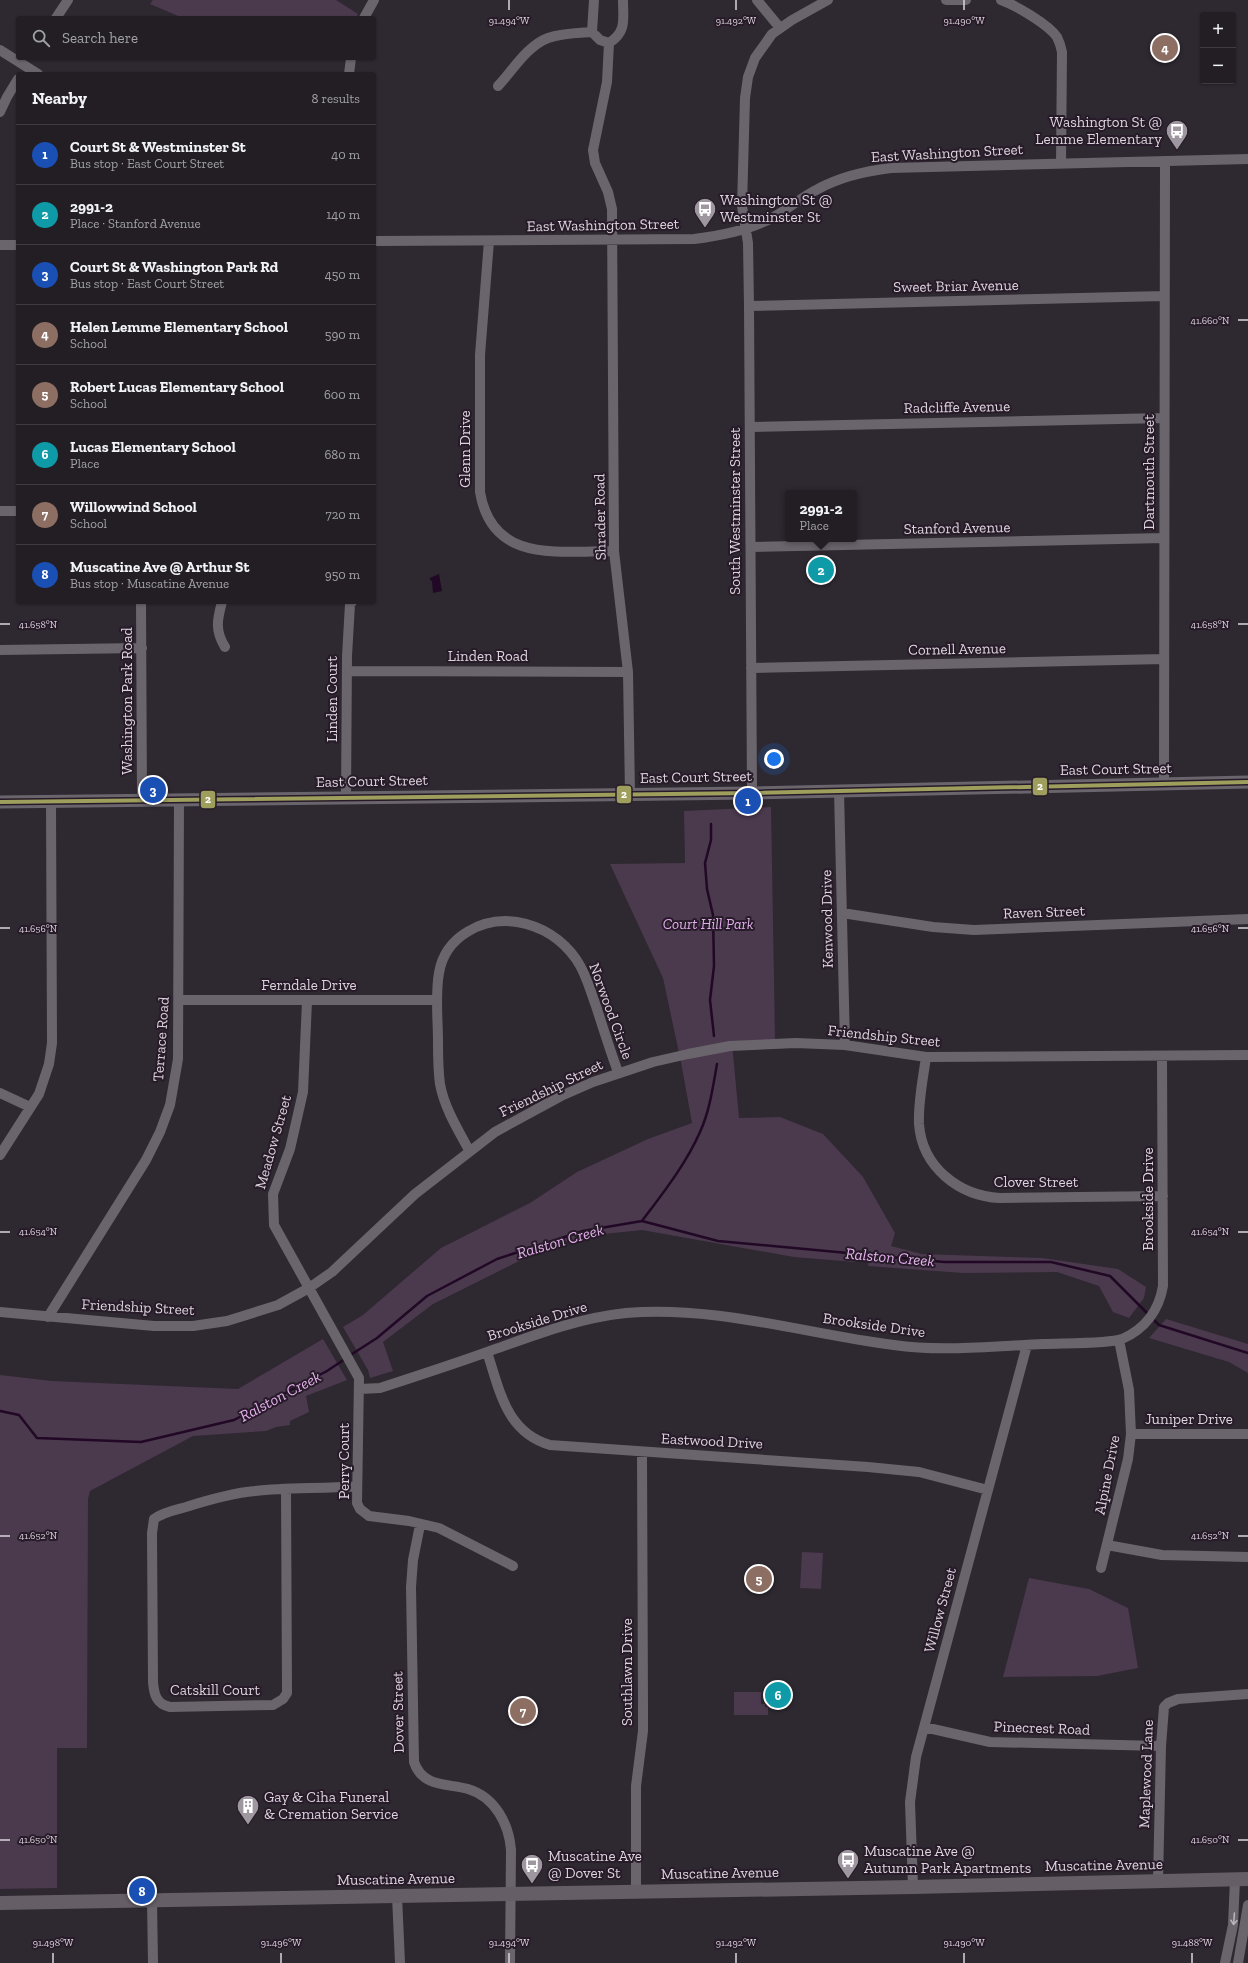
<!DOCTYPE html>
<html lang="en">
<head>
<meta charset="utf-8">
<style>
  :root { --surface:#221e24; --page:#2a272c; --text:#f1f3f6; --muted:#a2a2a6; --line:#3f3c41; --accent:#1a73e8 }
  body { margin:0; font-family:"Zilla Slab",serif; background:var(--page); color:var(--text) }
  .controls { position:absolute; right:12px; top:12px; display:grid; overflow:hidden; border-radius:4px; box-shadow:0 1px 3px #0004 }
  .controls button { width:36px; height:36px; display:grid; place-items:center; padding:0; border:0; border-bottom:1px solid var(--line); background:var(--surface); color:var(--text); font:20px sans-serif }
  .you { position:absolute; left:774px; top:759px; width:14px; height:14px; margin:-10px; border:3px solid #fff; border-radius:50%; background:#1a73e8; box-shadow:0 0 0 6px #1a73e833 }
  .badge { display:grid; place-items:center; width:26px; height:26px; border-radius:50%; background:var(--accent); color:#fff; font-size:13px; font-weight:700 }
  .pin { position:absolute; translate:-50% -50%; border:2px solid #fff; box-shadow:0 1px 4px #0006 }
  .popup { position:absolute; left:785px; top:490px; width:72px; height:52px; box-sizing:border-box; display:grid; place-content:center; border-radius:4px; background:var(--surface); filter:drop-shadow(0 1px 3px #0005); font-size:13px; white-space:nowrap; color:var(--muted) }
  .popup b { font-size:15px; color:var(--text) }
  .popup::after { content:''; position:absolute; left:50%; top:100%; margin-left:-8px; border:8px solid transparent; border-top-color:var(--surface) }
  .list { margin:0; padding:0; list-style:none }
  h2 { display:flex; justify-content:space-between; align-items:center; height:52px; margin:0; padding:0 16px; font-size:17px }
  h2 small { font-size:13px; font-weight:400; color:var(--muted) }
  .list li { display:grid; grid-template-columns:26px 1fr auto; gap:12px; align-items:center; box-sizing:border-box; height:60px; padding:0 16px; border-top:1px solid var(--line) }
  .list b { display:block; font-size:15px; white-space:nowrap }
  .list p { margin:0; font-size:13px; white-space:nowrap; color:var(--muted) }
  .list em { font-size:13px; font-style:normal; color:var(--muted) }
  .icon { flex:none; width:22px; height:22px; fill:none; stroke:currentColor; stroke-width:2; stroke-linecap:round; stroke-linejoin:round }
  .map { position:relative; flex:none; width:1248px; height:1963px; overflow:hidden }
  .search { position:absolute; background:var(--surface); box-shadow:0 1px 3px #0004; left:16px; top:16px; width:360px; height:44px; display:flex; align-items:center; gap:10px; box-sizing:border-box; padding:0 14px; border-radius:4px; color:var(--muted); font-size:15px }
  .panel { position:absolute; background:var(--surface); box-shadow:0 1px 3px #0004; left:16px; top:72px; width:360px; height:532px; border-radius:4px }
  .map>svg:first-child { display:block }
  .green { fill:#4b394e }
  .water { fill:#210926 }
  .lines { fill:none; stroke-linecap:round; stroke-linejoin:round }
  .stream { stroke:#210926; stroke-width:2.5 }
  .minor { stroke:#6a656c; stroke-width:10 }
  .tertiary { stroke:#6a656c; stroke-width:13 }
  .secondary { stroke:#655e67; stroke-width:14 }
  .bus-1-casing { stroke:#271b29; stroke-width:7 }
  .bus-1 { stroke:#9e9e5d; stroke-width:4 }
  .oneway { stroke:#bab2bb }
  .ticks { fill:none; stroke:#dcd3dd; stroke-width:1.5 }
  .labels { text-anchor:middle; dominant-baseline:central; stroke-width:4; stroke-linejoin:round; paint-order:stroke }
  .poi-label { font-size:15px; fill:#dcd3dd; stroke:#271b29; text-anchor:start }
  .street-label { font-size:15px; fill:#dcd3dd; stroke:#271b29 }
  .park-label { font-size:15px; font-style:italic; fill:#e0aee9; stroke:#271b29 }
  .water-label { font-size:16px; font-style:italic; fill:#e6b3ee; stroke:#271b29 }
  .ticks-label { font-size:10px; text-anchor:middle; fill:#dcd3dd; stroke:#271b29; stroke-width:4; stroke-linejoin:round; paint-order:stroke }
  .line-badge { stroke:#271b29; stroke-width:1.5 }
  .badge-label { font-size:11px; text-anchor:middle; font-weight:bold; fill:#fff }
</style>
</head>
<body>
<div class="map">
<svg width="1248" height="1963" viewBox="0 0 1248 1963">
  <rect width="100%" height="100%" fill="#2e2830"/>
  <!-- green -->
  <path class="green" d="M153 0H336L358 14 356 18H183L150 4Z
    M771 807 775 1039 732 1043 739 1118 780 1117 823 1134 863 1177 895 1233 891 1246 922 1254 1042 1258 1118 1269 1146 1287 1144 1298 1129 1318 1113 1312 1099 1286 1057 1272 963 1273 868 1266 870 1251 858 1250 855 1262 794 1257 642 1230 604 1234 563 1242 533 1254 433 1304 383 1342 393 1371 370 1378 368 1370 343 1327 363 1315 441 1248 530 1203 577 1172 648 1139 692 1123 681 1062 663 978 610 864 685 863 684 811Z
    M1166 1319 1248 1344V1373L1229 1362 1149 1338Z
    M323 1339 347 1380 306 1396 309 1412 290 1421V1425L276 1427 266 1431 193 1436 90 1491 88 1499 87 1748H57V1888L0 1889V1375L52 1381 238 1389Z
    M802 1552 823 1553 821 1589 800 1588Z
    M1029 1578 1089 1589 1128 1608 1138 1668 1097 1676 1003 1677Z
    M734 1692H761V1704H765V1707H768V1715H734Z"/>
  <!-- water -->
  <path class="water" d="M439 574 442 591 433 593 432 581 430 580V578Z"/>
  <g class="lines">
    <!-- stream -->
    <path class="stream" d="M711 824V840L705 863 707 889 713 915 714 966 710 1000 714 1036
      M642 1221C663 1193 686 1164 700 1132 710 1110 713 1086 717 1064
      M1152 1318 1159 1325 1248 1353
      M349 1356 377 1338 427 1296 497 1259 583 1231 642 1221 718 1241 944 1262H1051L1110 1276 1148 1314
      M0 1411 19 1415 37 1438 141 1442 234 1420 327 1371 345 1359"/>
    <!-- minor -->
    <path class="minor" d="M594 0 592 32 600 40 609 43C627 32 623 19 623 0
      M757 0 780 28
      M946 0H966
      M1001 0C1015 5 1048 24 1057 37 1059 41 1061 47 1062 52L1061 164
      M56 18 68 0
      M364 18 374 0
      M609 43 607 82 593 150 595 163 608 192 612 209 614 551 628 672 630 794
      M0 50 38 74
      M349 74 351 58
      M498 86C513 70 527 46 548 38 562 33 578 33 592 32
      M0 112 7 97 18 79
      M374 241 694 239C720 236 745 231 768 220 786 211 800 198 818 189 840 177 865 171 891 168L1248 159
      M489 241 480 355V492C492 564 559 551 614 551
      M0 245H18
      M749 306 1164 296
      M750 427 1164 418
      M0 511H18
      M751 547 1164 538
      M141 602 142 801
      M222 602C217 620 215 631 225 647
      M0 650 142 648
      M751 668 1164 659
      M347 671 628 672
      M1164 783 1165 161
      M839 791 845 1045
      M752 793 749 306 748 243 742 206 745 98 748 77 755 58 772 34 792 20 828 0
      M346 798 347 656 350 604 352 602
      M842 913 933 927 974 930 1248 919
      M180 1000H437
      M307 1001 303 1092 290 1149 273 1194 274 1225 359 1378 357 1503 360 1509 369 1516 409 1521 439 1528 513 1566
      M926 1057C923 1079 918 1102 919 1124 922 1167 959 1196 1000 1198L1163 1196
      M0 1093 30 1107
      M469 1150C458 1130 444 1107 440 1084 438 1070 438 1057 438 1042 438 1019 435 995 439 973 445 936 483 917 517 922 541 926 562 939 576 959 586 973 590 990 596 1006 603 1028 610 1050 618 1072
      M0 1155 39 1094 49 1064 52 1043 51 802
      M0 1312 154 1326H193L227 1321 278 1305 309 1288 332 1272 415 1194 495 1132 561 1096 593 1082 653 1062 688 1054 730 1046 796 1043 845 1045 926 1057 1248 1055
      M48 1317 146 1160 160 1132 170 1105 178 1059 179 800
      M487 1352C500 1391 506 1432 550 1445L868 1467 919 1472 988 1490
      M360 1389 380 1388C417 1376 454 1364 490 1351 535 1335 578 1318 626 1313 716 1305 805 1334 894 1345 941 1352 996 1346 1043 1344 1060 1343 1109 1344 1122 1339 1145 1329 1159 1310 1163 1286L1162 1057
      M1131 1434H1248
      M286 1489 287 1693 283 1699 273 1705 170 1707C156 1704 154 1694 153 1682L152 1533 154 1519C163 1512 175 1510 186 1507 208 1500 231 1493 255 1491 288 1487 322 1489 356 1486
      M420 1525 413 1560 411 1587 414 1762C423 1788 447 1783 468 1789 495 1797 509 1824 511 1850L510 1963
      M1107 1545 1162 1555 1248 1557
      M1101 1568 1128 1459 1131 1434 1129 1390 1119 1340
      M924 1727 990 1742 1161 1746
      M1158 1881 1161 1746 1164 1707 1168 1703 1178 1699 1248 1694
      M913 1887 910 1802 916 1757 1027 1345
      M636 1892V1786L643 1731V1708L642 1452
      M397 1896 400 1963
      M152 1900 153 1963
      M1225 1963 1233 1925 1235 1880
      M1238 1963 1248 1905"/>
    <!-- tertiary -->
    <path class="tertiary" d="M0 802 752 793 1248 782"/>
    <!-- secondary -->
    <path class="secondary" d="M0 1903 913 1887 1248 1879"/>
    <!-- bus-1 casing -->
    <g class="bus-1-casing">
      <path id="bus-1" d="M0 802 752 793 1248 782"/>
    </g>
    <!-- bus-1 -->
    <use href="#bus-1" class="bus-1"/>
  </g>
  <!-- one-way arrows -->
  <defs><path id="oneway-shaft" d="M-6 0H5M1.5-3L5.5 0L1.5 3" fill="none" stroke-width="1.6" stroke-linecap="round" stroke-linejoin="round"/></defs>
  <use class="oneway" href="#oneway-shaft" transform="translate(1234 1919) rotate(94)"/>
  <!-- ticks -->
  <path class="ticks" d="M509 0V10M736 0V10M964 0V10M1238 320H1248M0 624H10M1238 624H1248M0 928H10M1238 928H1248M0 1232H10M1238 1232H1248M0 1536H10M1238 1536H1248M0 1840H10M1238 1840H1248M53 1953V1963M281 1953V1963M509 1953V1963M736 1953V1963M964 1953V1963M1192 1953V1963"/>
  <!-- icons -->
  <defs>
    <g id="bus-pin" transform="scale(1.15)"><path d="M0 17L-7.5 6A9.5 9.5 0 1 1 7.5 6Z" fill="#9f97a0" stroke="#271b29"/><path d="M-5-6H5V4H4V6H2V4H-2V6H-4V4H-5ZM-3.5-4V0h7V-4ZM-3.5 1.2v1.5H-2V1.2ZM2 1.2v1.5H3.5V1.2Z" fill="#fff"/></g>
    <g id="building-pin" transform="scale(1.15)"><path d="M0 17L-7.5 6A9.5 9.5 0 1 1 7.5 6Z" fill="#9f97a0" stroke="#271b29"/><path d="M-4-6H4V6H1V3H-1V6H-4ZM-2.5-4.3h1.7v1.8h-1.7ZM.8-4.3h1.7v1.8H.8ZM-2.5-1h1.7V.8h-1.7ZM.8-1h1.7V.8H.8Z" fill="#fff"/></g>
  </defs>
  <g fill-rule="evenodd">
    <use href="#bus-pin" x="1177" y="131"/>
    <use href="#bus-pin" x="705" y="209"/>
    <use href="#building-pin" x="248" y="1806"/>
    <use href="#bus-pin" x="848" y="1860"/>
    <use href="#bus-pin" x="532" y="1865"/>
  </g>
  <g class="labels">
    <!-- poi labels -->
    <g class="poi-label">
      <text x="1162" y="122" text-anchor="end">Washington St @<tspan x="1162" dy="17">Lemme Elementary</tspan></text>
      <text x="720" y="200">Washington St @<tspan x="720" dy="17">Westminster St</tspan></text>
      <text x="264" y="1797">Gay &amp; Ciha Funeral<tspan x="264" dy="17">&amp; Cremation Service</tspan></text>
      <text x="864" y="1851">Muscatine Ave @<tspan x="864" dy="17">Autumn Park Apartments</tspan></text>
      <text x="548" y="1856">Muscatine Ave<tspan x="548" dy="17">@ Dover St</tspan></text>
    </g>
    <!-- street labels -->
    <g class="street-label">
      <text transform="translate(947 153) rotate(-3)">East Washington Street</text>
      <text transform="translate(603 225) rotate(-1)">East Washington Street</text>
      <text transform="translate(956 286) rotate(-1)">Sweet Briar Avenue</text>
      <text transform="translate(957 407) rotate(-1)">Radcliffe Avenue</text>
      <text transform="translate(465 449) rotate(-90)">Glenn Drive</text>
      <text transform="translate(1149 472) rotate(-90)">Dartmouth Street</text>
      <text transform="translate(735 511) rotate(-90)">South Westminster Street</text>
      <text transform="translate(600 517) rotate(-91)">Shrader Road</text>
      <text transform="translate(957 528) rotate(-1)">Stanford Avenue</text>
      <text transform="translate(957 649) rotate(-1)">Cornell Avenue</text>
      <text x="488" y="656">Linden Road</text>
      <text transform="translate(332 699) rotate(-90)">Linden Court</text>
      <text transform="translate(127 701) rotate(-90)">Washington Park Road</text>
      <text transform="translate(1116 769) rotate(-1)">East Court Street</text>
      <text transform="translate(696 777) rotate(-1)">East Court Street</text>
      <text transform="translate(372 781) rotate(-1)">East Court Street</text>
      <text transform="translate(1044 912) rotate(-2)">Raven Street</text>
      <text transform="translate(827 919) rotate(-91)">Kenwood Drive</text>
      <text x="309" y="985">Ferndale Drive</text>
      <text transform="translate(611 1011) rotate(70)">Norwood Circle</text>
      <text transform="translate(884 1036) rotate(6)">Friendship Street</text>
      <text transform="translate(161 1039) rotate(-86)">Terrace Road</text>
      <text transform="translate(551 1088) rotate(-26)">Friendship Street</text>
      <text transform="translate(273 1142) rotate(-74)">Meadow Street</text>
      <text x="1036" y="1182">Clover Street</text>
      <text transform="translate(1148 1199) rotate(-90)">Brookside Drive</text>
      <text transform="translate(138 1307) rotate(3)">Friendship Street</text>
      <text transform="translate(537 1321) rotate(-17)">Brookside Drive</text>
      <text transform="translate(874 1325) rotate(8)">Brookside Drive</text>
      <text x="1189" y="1419">Juniper Drive</text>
      <text transform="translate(712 1441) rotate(3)">Eastwood Drive</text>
      <text transform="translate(344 1461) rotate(-90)">Perry Court</text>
      <text transform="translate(1107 1475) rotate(-79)">Alpine Drive</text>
      <text transform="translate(940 1610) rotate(-75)">Willow Street</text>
      <text transform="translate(627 1672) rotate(-90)">Southlawn Drive</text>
      <text x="215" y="1690">Catskill Court</text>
      <text transform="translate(398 1712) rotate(-91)">Dover Street</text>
      <text transform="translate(1042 1728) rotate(2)">Pinecrest Road</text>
      <text transform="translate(1146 1774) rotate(-88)">Maplewood Lane</text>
      <text transform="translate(1104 1865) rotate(-1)">Muscatine Avenue</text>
      <text transform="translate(720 1873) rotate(-1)">Muscatine Avenue</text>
      <text transform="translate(396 1879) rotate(-1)">Muscatine Avenue</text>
    </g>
    <!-- park labels -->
    <g class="park-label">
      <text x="708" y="924">Court Hill Park</text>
    </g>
    <!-- water labels -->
    <g class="water-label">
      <text transform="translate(560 1241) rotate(-16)">Ralston Creek</text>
      <text transform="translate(890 1257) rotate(5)">Ralston Creek</text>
      <text transform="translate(280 1396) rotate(-28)">Ralston Creek</text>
    </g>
  </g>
  <g class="ticks-label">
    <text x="509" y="24">91.494°W</text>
    <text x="736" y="24">91.492°W</text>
    <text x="964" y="24">91.490°W</text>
    <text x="1210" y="324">41.660°N</text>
    <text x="38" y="628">41.658°N</text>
    <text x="1210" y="628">41.658°N</text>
    <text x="38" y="932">41.656°N</text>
    <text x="1210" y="932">41.656°N</text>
    <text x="38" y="1235">41.654°N</text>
    <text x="1210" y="1235">41.654°N</text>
    <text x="38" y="1539">41.652°N</text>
    <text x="1210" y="1539">41.652°N</text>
    <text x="38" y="1843">41.650°N</text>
    <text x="1210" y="1843">41.650°N</text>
    <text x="53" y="1946">91.498°W</text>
    <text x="281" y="1946">91.496°W</text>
    <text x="509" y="1946">91.494°W</text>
    <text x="736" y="1946">91.492°W</text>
    <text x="964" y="1946">91.490°W</text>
    <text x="1192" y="1946">91.488°W</text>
  </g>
  <g class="line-badge">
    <rect x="1032" y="777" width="16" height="19" rx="4" fill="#9e9e5d"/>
    <rect x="616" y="785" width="16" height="19" rx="4" fill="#9e9e5d"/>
    <rect x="200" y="790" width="16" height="19" rx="4" fill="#9e9e5d"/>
  </g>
  <g class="badge-label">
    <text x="1040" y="790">2</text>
    <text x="624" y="798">2</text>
    <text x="208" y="803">2</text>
  </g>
</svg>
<div class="controls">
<button>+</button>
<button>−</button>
</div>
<div class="you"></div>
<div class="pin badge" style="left:748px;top:801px;background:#1a4fb4">1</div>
<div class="pin badge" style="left:821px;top:570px;background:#0f9aa8">2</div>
<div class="popup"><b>2991-2</b>Place</div>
<div class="pin badge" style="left:153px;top:790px;background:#1a4fb4">3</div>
<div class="pin badge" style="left:1165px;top:48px;background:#8d6e63">4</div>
<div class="pin badge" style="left:759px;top:1579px;background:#8d6e63">5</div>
<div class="pin badge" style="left:778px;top:1695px;background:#0f9aa8">6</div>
<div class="pin badge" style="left:523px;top:1711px;background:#8d6e63">7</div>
<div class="pin badge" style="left:142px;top:1891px;background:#1a4fb4">8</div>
<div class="search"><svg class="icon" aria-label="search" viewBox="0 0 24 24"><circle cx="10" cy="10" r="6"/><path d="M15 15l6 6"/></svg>Search here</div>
<section class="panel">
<h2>Nearby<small>8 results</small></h2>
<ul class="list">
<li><span class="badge" style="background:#1a4fb4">1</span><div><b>Court St &amp; Westminster St</b><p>Bus stop · East Court Street</p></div><em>40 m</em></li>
<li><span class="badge" style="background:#0f9aa8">2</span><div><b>2991-2</b><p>Place · Stanford Avenue</p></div><em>140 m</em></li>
<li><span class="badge" style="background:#1a4fb4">3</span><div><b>Court St &amp; Washington Park Rd</b><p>Bus stop · East Court Street</p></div><em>450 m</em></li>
<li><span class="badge" style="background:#8d6e63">4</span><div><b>Helen Lemme Elementary School</b><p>School</p></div><em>590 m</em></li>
<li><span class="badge" style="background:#8d6e63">5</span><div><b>Robert Lucas Elementary School</b><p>School</p></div><em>600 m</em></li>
<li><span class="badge" style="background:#0f9aa8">6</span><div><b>Lucas Elementary School</b><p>Place</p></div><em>680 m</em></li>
<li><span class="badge" style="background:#8d6e63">7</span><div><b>Willowwind School</b><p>School</p></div><em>720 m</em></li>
<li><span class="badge" style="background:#1a4fb4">8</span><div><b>Muscatine Ave @ Arthur St</b><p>Bus stop · Muscatine Avenue</p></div><em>950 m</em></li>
</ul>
</section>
</div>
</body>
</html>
